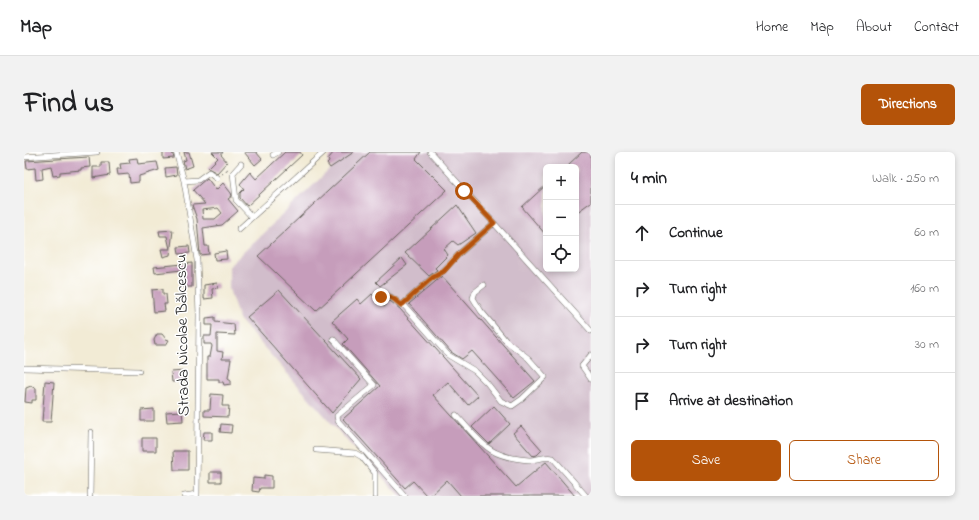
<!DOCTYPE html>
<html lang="en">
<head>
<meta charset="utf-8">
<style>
  :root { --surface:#fff; --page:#f2f2f2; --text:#202124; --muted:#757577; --line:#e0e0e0; --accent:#b45309 }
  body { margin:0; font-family:"Indie Flower",sans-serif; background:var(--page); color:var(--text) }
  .controls { position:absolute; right:12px; top:12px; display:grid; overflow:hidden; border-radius:6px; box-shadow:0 2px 6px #0003 }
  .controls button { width:36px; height:36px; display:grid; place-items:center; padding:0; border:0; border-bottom:1px solid var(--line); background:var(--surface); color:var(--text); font:20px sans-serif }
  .stop { position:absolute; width:12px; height:12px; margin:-9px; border:3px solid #b45309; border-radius:50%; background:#fff }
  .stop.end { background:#b45309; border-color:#fff; box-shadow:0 1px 4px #0008 }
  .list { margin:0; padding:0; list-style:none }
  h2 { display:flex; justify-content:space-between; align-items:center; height:52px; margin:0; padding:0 16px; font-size:17px }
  h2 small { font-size:13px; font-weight:400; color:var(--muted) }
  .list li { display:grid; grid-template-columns:26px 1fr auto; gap:12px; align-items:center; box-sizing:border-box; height:56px; padding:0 16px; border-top:1px solid var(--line) }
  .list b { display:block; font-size:15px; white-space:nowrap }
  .list em { font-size:13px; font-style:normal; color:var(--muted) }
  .actions { display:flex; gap:8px; padding:12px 16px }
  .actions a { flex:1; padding:9px 0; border:1px solid var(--accent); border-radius:6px; text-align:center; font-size:14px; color:var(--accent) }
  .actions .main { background:var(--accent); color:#fff }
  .icon { flex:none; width:22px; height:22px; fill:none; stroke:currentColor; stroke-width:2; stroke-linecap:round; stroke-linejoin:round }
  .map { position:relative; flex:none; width:567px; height:344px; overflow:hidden; border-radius:6px }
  header { display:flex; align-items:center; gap:24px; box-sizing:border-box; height:56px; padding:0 20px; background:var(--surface); border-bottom:1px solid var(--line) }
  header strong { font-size:19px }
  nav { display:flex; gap:22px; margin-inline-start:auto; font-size:14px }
  .intro { display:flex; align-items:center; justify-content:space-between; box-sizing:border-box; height:96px; padding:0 24px }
  h1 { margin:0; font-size:28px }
  .button { padding:10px 18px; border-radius:6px; background:var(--accent); color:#fff; font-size:14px; font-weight:700 }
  main { display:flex; gap:24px; padding:0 24px }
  aside { flex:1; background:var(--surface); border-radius:6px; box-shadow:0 2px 6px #0003 }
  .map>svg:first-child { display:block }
  .industrial { fill:#d1bdcb; fill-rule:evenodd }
  .building { fill:#c69dbb; fill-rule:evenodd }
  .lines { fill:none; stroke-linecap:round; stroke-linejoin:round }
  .minor-casing { stroke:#67645d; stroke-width:6 }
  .path { stroke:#67645d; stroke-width:1; stroke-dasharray:3 3; stroke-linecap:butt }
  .minor { stroke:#fff; stroke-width:5 }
  .route { stroke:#b45309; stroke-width:5 }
  .labels { text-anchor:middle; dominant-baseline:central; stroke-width:3; stroke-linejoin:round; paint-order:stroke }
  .street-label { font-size:16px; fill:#1c1c1c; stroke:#fff }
</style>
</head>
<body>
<header>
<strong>Map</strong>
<nav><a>Home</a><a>Map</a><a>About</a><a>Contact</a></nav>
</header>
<div class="intro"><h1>Find us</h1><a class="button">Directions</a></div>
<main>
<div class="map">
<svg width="567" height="344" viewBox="0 0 567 344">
  <rect width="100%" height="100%" fill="#fff"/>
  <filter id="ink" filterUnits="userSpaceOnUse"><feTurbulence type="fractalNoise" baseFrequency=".025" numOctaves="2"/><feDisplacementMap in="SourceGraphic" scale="8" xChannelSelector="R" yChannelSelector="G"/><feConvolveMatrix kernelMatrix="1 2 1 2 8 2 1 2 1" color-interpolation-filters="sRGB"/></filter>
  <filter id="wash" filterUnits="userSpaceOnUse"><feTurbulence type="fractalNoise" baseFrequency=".012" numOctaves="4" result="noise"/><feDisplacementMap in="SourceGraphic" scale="16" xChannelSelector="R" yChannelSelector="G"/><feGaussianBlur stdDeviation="0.9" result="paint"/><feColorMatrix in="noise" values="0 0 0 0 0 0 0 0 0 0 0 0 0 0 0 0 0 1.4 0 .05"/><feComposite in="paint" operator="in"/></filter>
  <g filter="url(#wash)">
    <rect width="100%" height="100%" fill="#f2ebd5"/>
    <!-- industrial -->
    <path class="industrial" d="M324 0H567V344H377L324 290 215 167 205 137V114ZM522 15H552V117H522Z"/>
    <g id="blocks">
      <!-- building -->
      <path class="building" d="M139 0H148L150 6 139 7Z
        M160 0H165L169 14 161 17 159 9 162 8Z
        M188 0H199L197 3 203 10 193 21 184 16 194 6Z
        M220 0H232L238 7 231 13Z
        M261 0H276L278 3 223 54 216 46V41L220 37 216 32 226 20 232 27Z
        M310 0H330L306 16 303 12 305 10 304 7Z
        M346 0H397L392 7 423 38 292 159 234 104Z
        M558 0H567V50L552 61V15H547L545 12Z
        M65 5 66 15 57 16V18L36 20V23L29 24 27 14 18 16 19 27 12 28 11 16 3 17 2 9Z
        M113 6 114 12 133 10 135 18 115 24V30L106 31 105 22 94 23 93 17H97L96 12 106 11 105 7Z
        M77 10H85L86 23 69 26V15H77Z
        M152 15 153 23 142 25 141 16Z
        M183 26 192 38 199 31 207 41 208 44 204 47 214 59 198 73 179 76 181 94H184L185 102 176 103 173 67 168 53 181 52 169 38ZM194 56 198 61 191 67H179L178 58Z
        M522 33V83L498 55Z
        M433 53 452 81 434 93 429 89 420 97 424 103 411 116 413 118 405 124 381 101Z
        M149 78 146 103 139 105 137 97H146L143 84H136L135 79Z
        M165 94 166 101 155 102 154 95Z
        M202 99 203 107 191 108 190 101Z
        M378 106 383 113 356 134 352 130Z
        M168 111V135H158V118L131 121 130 115Z
        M418 124 511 229 490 246 448 199 438 207 427 200 385 152Z
        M193 131 194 136 188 137 189 146 180 147V133Z
        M139 137V142H142L143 152H140L141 159 130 160 128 138Z
        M255 138 337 227 308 261 223 165Z
        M348 142 360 155 366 149 376 157 454 244 444 253 424 230 409 243 492 335 522 310 551 344H437L423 328 406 344H403L389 329 381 336 319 267 356 234 319 192 324 187 308 169 333 147 337 152Z
        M191 165V170L210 172 211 183 193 182V199L199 200 198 207H207L204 226 207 228V232L200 233 199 230H195V227H183V205H186L188 194 187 192H180V184H187L188 173H182V166Z
        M133 182H138L142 187 145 188 142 193H131L130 188Z
        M161 219 162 229 148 230 147 220Z
        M21 229 30 230 27 270H18Z
        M7 234 12 237V248H8V251L1 250 2 236Z
        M187 242 199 243 198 254H205L204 265 180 264V258H186Z
        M470 254 486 272 465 292 448 275Z
        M130 257V269H117V258Z
        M158 259 159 269 143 270 142 260Z
        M197 272 208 273 207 281 196 280Z
        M497 274 518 298 513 303 509 304 489 281Z
        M180 280H188V288H179Z
        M118 286H132V299H118Z
        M149 299H164V318H150Z
        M186 320H197V330H186Z
        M240 323 248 324V336H236L235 340 228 339 229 326 240 327Z"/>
    </g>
  </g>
  <g filter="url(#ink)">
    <use href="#blocks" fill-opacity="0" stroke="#67645d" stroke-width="1"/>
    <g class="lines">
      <!-- minor casing -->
      <g class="minor-casing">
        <path id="minor" d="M152 0 160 29 173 108 175 163 173 344
          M406 0 567 179
          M249 3 254 0
          M0 5 73 0
          M217 12 209 21 212 48 228 65
          M160 29 174 28 185 20 193 26
          M215 77 300 0
          M357 145C366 142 370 147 377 153L379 152 424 203 451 219 463 231 477 249 488 254 498 247 521 225 504 206 482 189 457 159 449 146 451 140 460 133
          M379 152 408 126 419 119 436 101 470 71
          M309 187 350 233 313 264 314 269 381 344
          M567 203 558 214 567 227
          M0 216 115 219
          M432 263C458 291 463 305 505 308 513 308 521 304 529 306L562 344
          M292 298 331 301 338 305 351 321V344
          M66 344 67 280
          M160 344 173 342"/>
      </g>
      <!-- path -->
      <path class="path" d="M197 23 205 16 206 17"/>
      <!-- minor -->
      <use href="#minor" class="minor"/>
    </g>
  </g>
  <g class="lines" filter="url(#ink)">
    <!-- route -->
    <path class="route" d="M357 145C366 142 370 147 377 153L379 152 408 126 420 119 436 101 470 71 440 39"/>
  </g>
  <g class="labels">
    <!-- street labels -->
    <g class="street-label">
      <text transform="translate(159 183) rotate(-91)">Strada Nicolae Bălcescu</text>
    </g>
  </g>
</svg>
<div class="controls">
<button>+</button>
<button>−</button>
<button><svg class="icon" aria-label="locate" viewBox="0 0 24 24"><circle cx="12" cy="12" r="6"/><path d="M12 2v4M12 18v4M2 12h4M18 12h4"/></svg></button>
</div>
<div class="stop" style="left:440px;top:39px"></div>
<div class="stop end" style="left:357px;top:145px"></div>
</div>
<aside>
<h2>4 min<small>Walk · 250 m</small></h2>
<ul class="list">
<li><svg class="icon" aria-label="ahead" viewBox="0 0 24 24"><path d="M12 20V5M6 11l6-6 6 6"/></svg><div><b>Continue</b></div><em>60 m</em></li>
<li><svg class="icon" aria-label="right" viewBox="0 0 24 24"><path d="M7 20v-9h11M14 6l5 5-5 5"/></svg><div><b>Turn right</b></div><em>160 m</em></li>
<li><svg class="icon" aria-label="right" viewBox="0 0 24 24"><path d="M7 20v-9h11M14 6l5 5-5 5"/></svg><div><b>Turn right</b></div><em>30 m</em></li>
<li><svg class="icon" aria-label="arrive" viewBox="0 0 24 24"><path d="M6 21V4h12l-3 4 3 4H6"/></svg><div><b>Arrive at destination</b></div></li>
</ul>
<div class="actions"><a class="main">Save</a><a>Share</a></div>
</aside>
</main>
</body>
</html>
